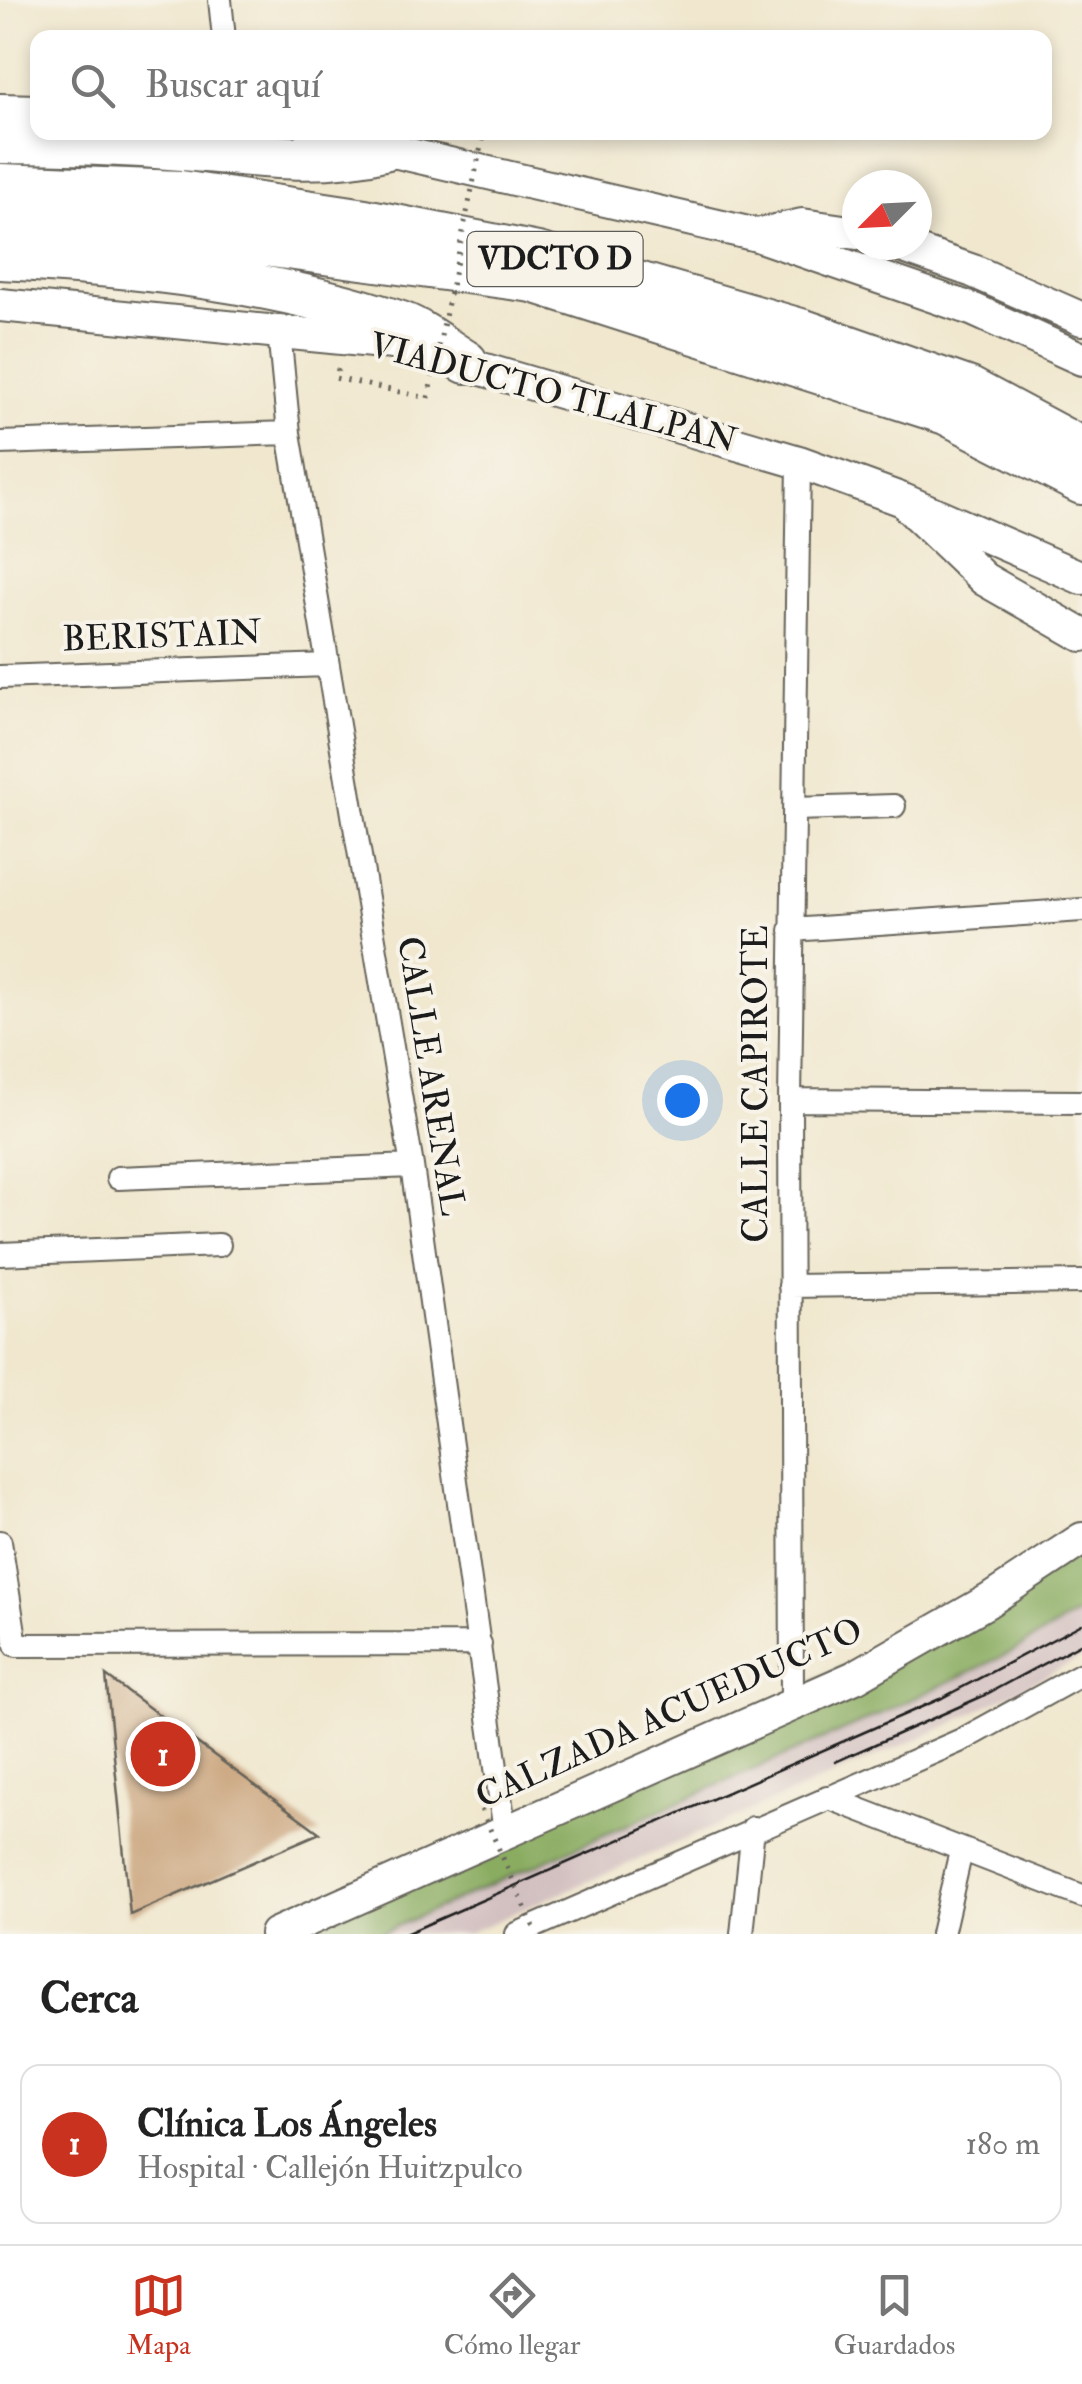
<!DOCTYPE html>
<html lang="es">
<head>
<meta charset="utf-8">
<style>
  :root { --surface:#fff; --page:#f2f2f2; --text:#222; --muted:#767676; --line:#e0e0e0; --accent:#c8321e }
  body { margin:0; font-family:"IM FELL Double Pica",serif; background:var(--page); color:var(--text) }
  .compass { position:absolute; left:842px; top:170px; width:90px; height:90px; border-radius:50%; background:var(--surface); box-shadow:0 5px 15px #0003; rotate:246deg }
  .you { position:absolute; left:682px; top:1100px; width:35px; height:35px; margin:-25px; border:8px solid #fff; border-radius:50%; background:#1a73e8; box-shadow:0 0 0 15px #1a73e833 }
  .badge { display:grid; place-items:center; width:65px; height:65px; border-radius:50%; background:var(--accent); color:#fff; font-size:32px; font-weight:700 }
  .pin { position:absolute; translate:-50% -50%; border:5px solid #fff; box-shadow:0 2px 10px #0006 }
  .list { margin:0; padding:0; list-style:none }
  h2 { display:flex; justify-content:space-between; align-items:center; height:130px; margin:0; padding:0 40px; font-size:42px }
  h2 small { font-size:32px; font-weight:400; color:var(--muted) }
  .list li { display:grid; grid-template-columns:65px 1fr auto; gap:30px; align-items:center; box-sizing:border-box; height:160px; margin:0 20px 20px; padding:0 20px; border:2px solid var(--line); border-radius:20px }
  .list b { display:block; font-size:38px; white-space:nowrap }
  .list p { margin:0; font-size:32px; white-space:nowrap; color:var(--muted) }
  .list em { font-size:32px; font-style:normal; color:var(--muted) }
  .icon { flex:none; width:55px; height:55px; fill:none; stroke:currentColor; stroke-width:2; stroke-linecap:round; stroke-linejoin:round }
  .map { position:relative; flex:none; width:1082px; height:1934px; overflow:hidden }
  .search { position:absolute; background:var(--surface); box-shadow:0 5px 15px #0003; left:30px; right:30px; top:30px; height:110px; display:flex; align-items:center; gap:25px; box-sizing:border-box; padding:0 35px; border-radius:20px; color:var(--muted); font-size:38px }
  .sheet { height:310px; background:var(--surface) }
  nav { display:flex; justify-content:space-around; align-items:center; box-sizing:border-box; height:140px; border-top:2px solid var(--line); background:var(--surface); font-size:28px; color:var(--muted) }
  nav a { display:grid; justify-items:center; gap:5px }
  nav .on { color:var(--accent) }
  .map>svg:first-child { display:block }
  .industrial { fill:#d2bfc0 }
  .forest { fill:#89ac61; stroke:#52643e; stroke-width:2.5 }
  .building { fill:#caa57e }
  .lines { fill:none; stroke-linecap:round; stroke-linejoin:round }
  .street-casing { stroke:#66635a; stroke-width:26 }
  .secondary-casing { stroke:#66635a; stroke-width:36 }
  .highway-casing { stroke:#66635a; stroke-width:46 }
  .path { stroke:#66635a; stroke-width:5; stroke-dasharray:2.5 8; stroke-linecap:butt }
  .street { stroke:#fff; stroke-width:22 }
  .secondary { stroke:#fff; stroke-width:32 }
  .highway { stroke:#fff; stroke-width:42 }
  .tram { stroke:#1c1c1c; stroke-width:2.5 }
  .path-bridge { stroke:#66635a; stroke-width:5; stroke-dasharray:2.5 8; stroke-linecap:butt }
  .labels { text-anchor:middle; dominant-baseline:central; stroke-width:8; stroke-linejoin:round; paint-order:stroke }
  .shield { fill:#f7f3e8; stroke:#5e5c59; stroke-width:2.5 }
  .shield-label { font-size:32px; font-weight:bold; fill:#1c1c1c }
  .street-label { font-size:35px; fill:#1c1c1c; stroke:#f7f3e8 }
</style>
</head>
<body>
<div class="map">
<svg width="1082" height="1934" viewBox="0 0 1082 1934">
  <rect width="100%" height="100%" fill="#f7f3e8"/>
  <filter id="ink" filterUnits="userSpaceOnUse"><feTurbulence type="fractalNoise" baseFrequency=".01" numOctaves="2"/><feDisplacementMap in="SourceGraphic" scale="20" xChannelSelector="R" yChannelSelector="G"/><feConvolveMatrix kernelMatrix="1 2 1 2 8 2 1 2 1" color-interpolation-filters="sRGB"/></filter>
  <filter id="wash" filterUnits="userSpaceOnUse"><feTurbulence type="fractalNoise" baseFrequency=".0048" numOctaves="4" result="noise"/><feDisplacementMap in="SourceGraphic" scale="40" xChannelSelector="R" yChannelSelector="G"/><feGaussianBlur stdDeviation="2.25" result="paint"/><feColorMatrix in="noise" values="0 0 0 0 0 0 0 0 0 0 0 0 0 0 0 0 0 1.4 0 .05"/><feComposite in="paint" operator="in"/></filter>
  <g filter="url(#wash)">
    <rect width="100%" height="100%" fill="#f0e7ce"/>
    <!-- industrial -->
    <path class="industrial" d="M1082 1611V1657L947 1726 466 1934H379L894 1708Z"/>
    <!-- forest -->
    <path class="forest" d="M1082 1550V1611L1010 1653 894 1708 379 1934H301Z"/>
    <g id="blocks">
      <!-- building -->
      <path class="building" d="M106 1676 320 1833 130 1915Z"/>
    </g>
  </g>
  <g filter="url(#ink)">
    <use href="#blocks" fill-opacity="0" stroke="#66635a" stroke-width="2.5"/>
    <g class="lines">
      <!-- street casing -->
      <g class="street-casing">
        <path id="street" d="M220 0 224 38
          M279 332 289 433 412 1166 505 1832
          M0 443 289 433
          M0 677 327 665
          M795 809 894 806
          M791 930 1082 910
          M790 1100 1082 1102
          M118 1178 412 1166
          M0 1254 219 1245
          M790 1286 1082 1282
          M0 1542 16 1645 480 1644
          M792 1706 790 1100 799 462
          M827 1797 1082 1896
          M517 1934 964 1739 1082 1674
          M742 1934 753 1828
          M942 1934 961 1851"/>
      </g>
      <!-- secondary casing -->
      <g class="secondary-casing">
        <path id="secondary" d="M0 110 38 111
          M311 132 757 235 974 310 1082 359
          M757 235 802 225 857 233
          M898 245 973 271 1082 319
          M0 305 393 343 799 462 903 500 1082 578
          M909 507 984 579 1082 635
          M276 1934 855 1677 988 1601 1082 1539"/>
      </g>
      <!-- highway casing -->
      <g class="highway-casing">
        <path id="highway" d="M0 142C61 142 122 144 183 149 254 155 319 166 388 148
          M0 185 180 192 365 220 538 254 804 331 970 389 1082 449
          M0 225 169 232 533 281 946 413 1082 483
          M0 258C132 265 274 280 401 323 423 331 446 350 466 362"/>
      </g>
      <!-- path -->
      <path class="path" d="M338 369 335 378 428 398"/>
      <!-- street -->
      <use href="#street" class="street"/>
      <!-- secondary -->
      <use href="#secondary" class="secondary"/>
      <!-- highway -->
      <use href="#highway" class="highway"/>
      <!-- tram -->
      <path class="tram" d="M835 1762 983 1696 1082 1643
        M405 1934 942 1698 1082 1624"/>
      <!-- path-bridge -->
      <path class="path-bridge" d="M428 398 484 132
        M477 1800 537 1934"/>
    </g>
  </g>
  <g class="labels">
    <!-- shield labels -->
    <rect class="shield" x="467.5" y="232" width="175" height="54" rx="8"/>
    <g class="shield-label">
      <text x="555" y="259">VDCTO D</text>
    </g>
    <!-- street labels -->
    <g class="street-label">
      <text transform="translate(553 393) rotate(15)">VIADUCTO TLALPAN</text>
      <text transform="translate(162 636) rotate(-2)">BERISTAIN</text>
      <text transform="translate(431 1076) rotate(81)">CALLE ARENAL</text>
      <text transform="translate(756 1084) rotate(-90)">CALLE CAPIROTE</text>
      <text transform="translate(669 1713) rotate(-24)">CALZADA ACUEDUCTO</text>
    </g>
  </g>
</svg>
<svg class="compass" viewBox="-18 -18 36 36"><path d="M0-13l5 13h-10z" fill="#e53935"/><path d="M0 13l5-13h-10z" fill="#767676"/></svg>
<div class="you"></div>
<div class="pin badge" style="left:163px;top:1754px">1</div>
<div class="search"><svg class="icon" aria-label="search" viewBox="0 0 24 24"><circle cx="10" cy="10" r="6"/><path d="M15 15l6 6"/></svg>Buscar aquí</div>
</div>
<section class="sheet">
<h2>Cerca<small></small></h2>
<ul class="list">
<li><span class="badge">1</span><div><b>Clínica Los Ángeles</b><p>Hospital · Callejón Huitzpulco</p></div><em>180 m</em></li>
</ul>
</section>
<nav>
<a class="on"><svg class="icon" aria-label="map" viewBox="0 0 24 24"><path d="M3 6l6-2 6 2 6-2v14l-6 2-6-2-6 2zM9 4v14M15 6v14"/></svg>Mapa</a>
<a><svg class="icon" aria-label="directions" viewBox="0 0 24 24"><path d="M12 3l9 9-9 9-9-9zM9 14v-3h6M13 9l2 2-2 2"/></svg>Cómo llegar</a>
<a><svg class="icon" aria-label="saved" viewBox="0 0 24 24"><path d="M7 4h10v16l-5-4-5 4z"/></svg>Guardados</a>
</nav>
</body>
</html>
